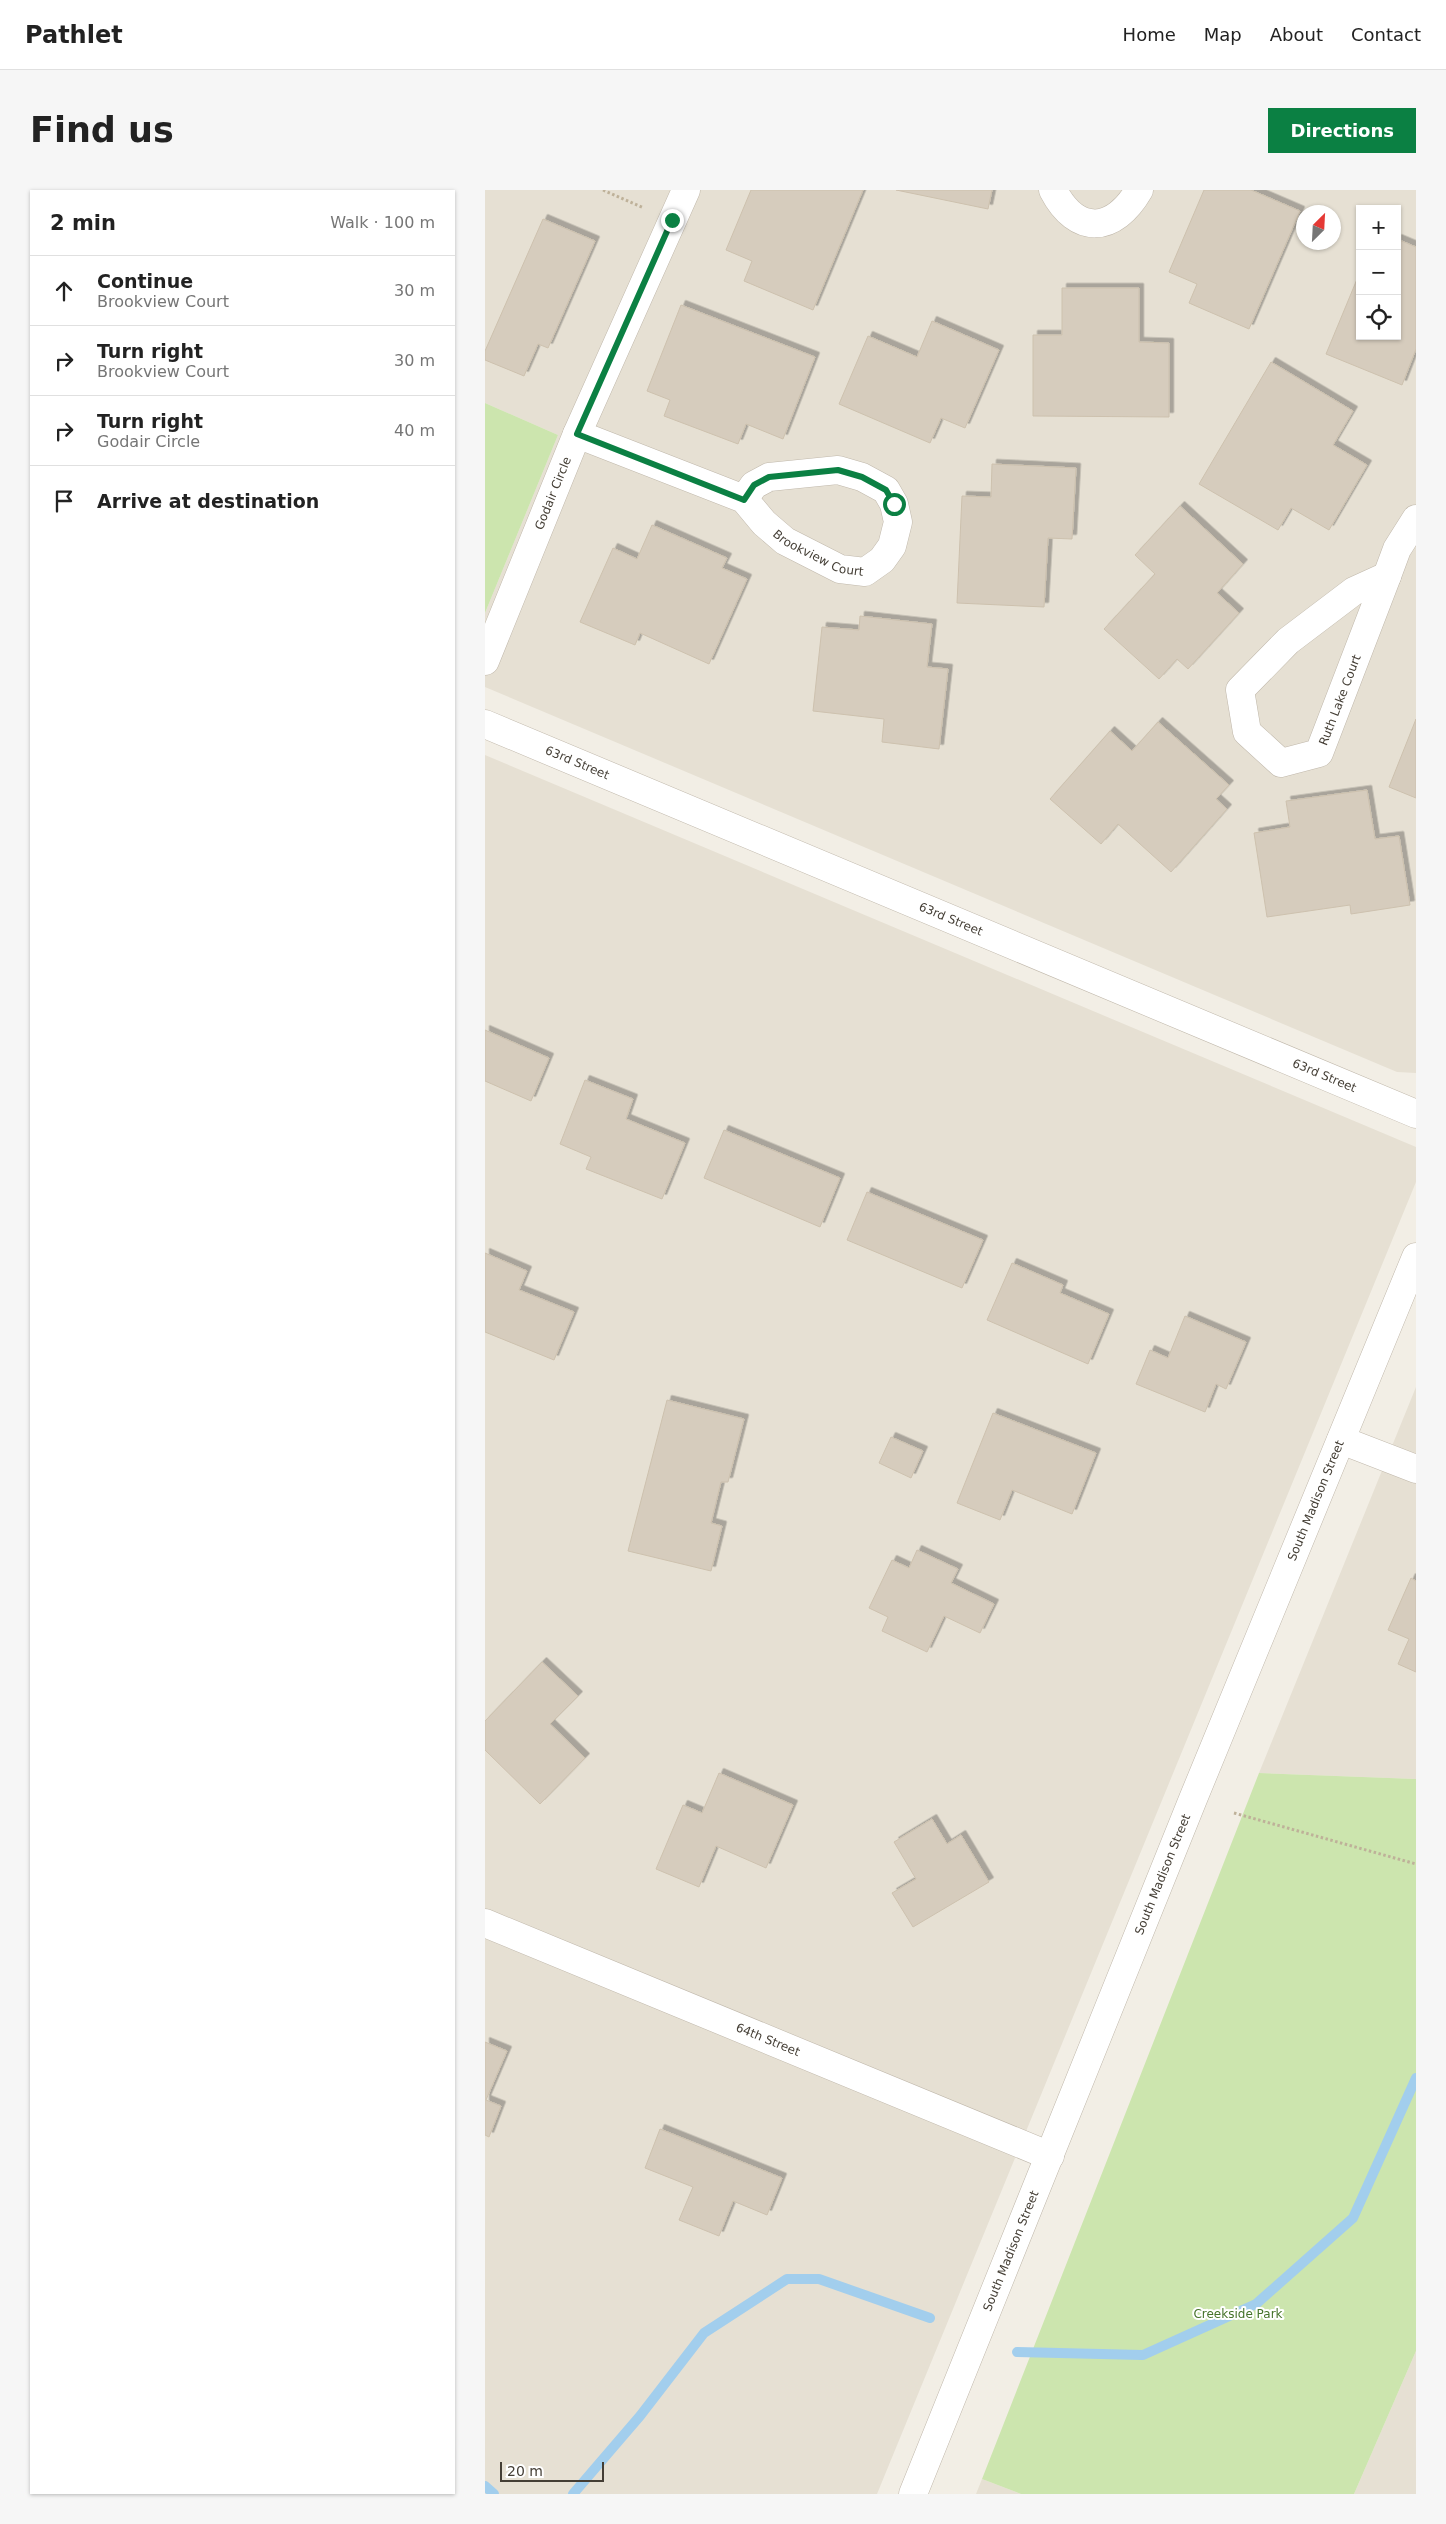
<!DOCTYPE html>
<html lang="en">
<head>
<meta charset="utf-8">
<style>
  :root { --surface:#fff; --page:#f6f6f6; --text:#222; --muted:#767676; --line:#e0e0e0; --accent:#0b8043 }
  body { margin:0; font-family:"DejaVu Sans",sans-serif; background:var(--page); color:var(--text) }
  .controls { position:absolute; right:15px; top:15px; display:grid; overflow:hidden; border-radius:0px; box-shadow:0 1px 4px #0004 }
  .controls button { width:45px; height:45px; display:grid; place-items:center; padding:0; border:0; border-bottom:1px solid var(--line); background:var(--surface); color:var(--text); font:25px sans-serif }
  .compass { position:absolute; left:811px; top:15px; width:45px; height:45px; border-radius:50%; background:var(--surface); box-shadow:0 1px 4px #0004; rotate:24deg }
  .scale { position:absolute; left:15px; bottom:12px; width:104px; box-sizing:border-box; padding-left:5px; border:2px solid #443e35; border-top:0; font-size:14px; line-height:18px; white-space:nowrap; color:#443e35; -webkit-text-stroke:4px #fff; paint-order:stroke }
  .stop { position:absolute; width:15px; height:15px; margin:-11px; border:4px solid #0b8043; border-radius:50%; background:#fff }
  .stop.end { background:#0b8043; border-color:#fff; box-shadow:0 1px 5px #0008 }
  .list { margin:0; padding:0; list-style:none }
  h2 { display:flex; justify-content:space-between; align-items:center; height:65px; margin:0; padding:0 20px; font-size:21px }
  h2 small { font-size:16px; font-weight:400; color:var(--muted) }
  .list li { display:grid; grid-template-columns:32px 1fr auto; gap:15px; align-items:center; box-sizing:border-box; height:70px; padding:0 20px; border-top:1px solid var(--line) }
  .list b { display:block; font-size:19px; white-space:nowrap }
  .list p { margin:0; font-size:16px; white-space:nowrap; color:var(--muted) }
  .list em { font-size:16px; font-style:normal; color:var(--muted) }
  .icon { flex:none; width:28px; height:28px; fill:none; stroke:currentColor; stroke-width:2; stroke-linecap:round; stroke-linejoin:round }
  .map { position:relative; flex:none; width:931px; height:2304px; overflow:hidden; border-radius:0px }
  header { display:flex; align-items:center; gap:30px; box-sizing:border-box; height:70px; padding:0 25px; background:var(--surface); border-bottom:1px solid var(--line) }
  header strong { font-size:24px }
  nav { display:flex; gap:28px; margin-inline-start:auto; font-size:18px }
  .intro { display:flex; align-items:center; justify-content:space-between; box-sizing:border-box; height:120px; padding:0 30px }
  h1 { margin:0; font-size:35px }
  .button { padding:12px 22px; border-radius:0px; background:var(--accent); color:#fff; font-size:18px; font-weight:700 }
  main { display:flex; gap:30px; padding:0 30px }
  aside { flex:1; background:var(--surface); border-radius:0px; box-shadow:0 1px 4px #0004 }
  .map>svg:first-child { display:block }
  .residential { fill:#e6e0d3; fill-rule:evenodd }
  .green { fill:#cce5ae }
  .lines { fill:none; stroke-linecap:round; stroke-linejoin:round }
  .stream { stroke:#a2ceed; stroke-width:10 }
  .building { fill:#d6ccbd; stroke:#cdc1ae; filter:url(#shadow) }
  .minor-casing { stroke:#c0b8ab; stroke-width:29 }
  .path { stroke:#beb199; stroke-width:3; stroke-dasharray:2.5 2.5; stroke-linecap:butt }
  .minor { stroke:#fff; stroke-width:28 }
  .route { stroke:#0b8043; stroke-width:6 }
  .labels { text-anchor:middle; dominant-baseline:central; stroke-width:4; stroke-linejoin:round; paint-order:stroke }
  .street-label { font-size:12px; fill:#443e35; stroke:#fff }
  .park-label { font-size:12px; fill:#45732a; stroke:#fff }
</style>
</head>
<body>
<header>
<strong>Pathlet</strong>
<nav><a>Home</a><a>Map</a><a>About</a><a>Contact</a></nav>
</header>
<div class="intro"><h1>Find us</h1><a class="button">Directions</a></div>
<main>
<aside>
<h2>2 min<small>Walk · 100 m</small></h2>
<ul class="list">
<li><svg class="icon" aria-label="ahead" viewBox="0 0 24 24"><path d="M12 20V5M6 11l6-6 6 6"/></svg><div><b>Continue</b><p>Brookview Court</p></div><em>30 m</em></li>
<li><svg class="icon" aria-label="right" viewBox="0 0 24 24"><path d="M7 20v-9h11M14 6l5 5-5 5"/></svg><div><b>Turn right</b><p>Brookview Court</p></div><em>30 m</em></li>
<li><svg class="icon" aria-label="right" viewBox="0 0 24 24"><path d="M7 20v-9h11M14 6l5 5-5 5"/></svg><div><b>Turn right</b><p>Godair Circle</p></div><em>40 m</em></li>
<li><svg class="icon" aria-label="arrive" viewBox="0 0 24 24"><path d="M6 21V4h12l-3 4 3 4H6"/></svg><div><b>Arrive at destination</b></div></li>
</ul>
</aside>
<div class="map">
<svg width="931" height="2304" viewBox="0 0 931 2304">
  <defs>
    <filter id="shadow"><feDropShadow dx="4.5" dy="-4.5" stdDeviation="0" flood-color="#0004"/></filter>
  </defs>
  <rect width="100%" height="100%" fill="#f2eee5"/>
  <!-- residential -->
  <path class="residential" d="M0 0H931V883L912 882 0 497V423L73 245 0 213ZM875 19H912V146H875ZM818 22H848V52H818Z
    M0 565 931 957V992L392 2304H0Z
    M931 1197V1589L774 1583Z
    M931 2161V2304H869Z
    M497 2289 536 2304H491Z"/>
  <!-- green -->
  <path class="green" d="M0 213 73 245 0 423Z
    M774 1583 931 1589V2161L869 2304H536L497 2289Z"/>
  <g class="lines">
    <!-- stream -->
    <path class="stream" d="M532 2162 658 2165 771 2114 868 2028 931 1888
      M0 2296 9 2304
      M88 2304 155 2226 219 2143 302 2089H334L445 2128"/>
  </g>
  <!-- building -->
  <path class="building" d="M266 0H378L328 120 259 91 267 71 241 60Z
    M411 0H507L503 19Z
    M719 0H766L815 21 764 139 704 113 712 94 684 82Z
    M58 29 110 51 63 158 53 154 39 186 0 170V161Z
    M912 49 931 57V159L917 195 841 164 875 82V146H912Z
    M577 98H654V152L684 153V227L548 226V145H577Z
    M196 115 330 167 298 249 261 234 253 254 179 226 185 210 162 201Z
    M447 131 514 160 480 238 456 228 445 253 354 214 383 146 432 167Z
    M786 172 868 221 848 255 882 275 844 340 806 318 793 340 714 294Z
    M507 274 591 278 587 349 563 348 559 417 472 413 477 306 506 307Z
    M695 316 758 374 732 403 754 423 703 479 692 469 674 489 619 439 670 384 650 365Z
    M167 335 242 368 237 378 262 389 224 474 155 443 150 455 95 432 128 358 152 369Z
    M375 426 447 434 442 477 463 479 454 559 397 552 399 529 328 521 337 437 374 440Z
    M931 529V608L904 597Z
    M673 532 744 595 731 609 742 619 686 682 633 634 616 654 565 609 625 541 647 561Z
    M882 600 890 649 914 646 925 715 866 724 865 715 782 727 769 643 805 637 801 611Z
    M0 840 64 868 46 911 0 891Z
    M100 890 148 909 141 929 200 953 177 1009 101 979 106 967 75 954Z
    M239 940 355 988 335 1037 219 988Z
    M382 1002 498 1050 477 1098 362 1050Z
    M0 1063 42 1081 34 1100 89 1122 69 1170 0 1142Z
    M527 1073 578 1095 575 1103 624 1124 603 1174 502 1130Z
    M700 1126 761 1152 741 1199 731 1194 720 1222 651 1194 665 1160 683 1168Z
    M182 1210 259 1229 243 1292H236L226 1333 237 1336 226 1381 143 1361Z
    M508 1223 611 1263 587 1324 527 1300 515 1330 472 1313Z
    M406 1247 438 1261 426 1288 394 1273Z
    M432 1360 473 1379 466 1393 509 1414 495 1443 459 1426 442 1462 397 1441 403 1427 384 1418 407 1370 424 1378Z
    M926 1388 931 1391V1482L913 1474 924 1449 903 1440Z
    M57 1472 93 1506 65 1534 100 1568 55 1614 0 1560V1531Z
    M234 1583 308 1615 281 1678 231 1656 214 1697 171 1679 198 1615 217 1623Z
    M447 1629 462 1654 476 1645 504 1692 428 1737 407 1703 431 1689 409 1652Z
    M0 1852 22 1861 1 1910 16 1916 4 1947 0 1945Z
    M175 1939 297 1988 282 2025 248 2011 234 2046 194 2030 208 1997 160 1978Z"/>
  <g class="lines">
    <!-- minor casing -->
    <g class="minor-casing">
      <g id="minor">
        <path d="M568 0C592 46 629 43 654 0"/>
        <path id="s1" d="M92 244 259 309 279 333 300 351 355 379 380 382 397 370 407 356 413 332 409 314 401 300 377 287 353 280 284 287 269 295 259 309"/>
        <path d="M902 386 834 563 796 573 762 542 755 500 803 451 869 401Z"/>
        <path d="M902 386 912 359 931 329"/>
        <path id="s2" d="M0 471 92 244 201 0"/>
        <path id="s3" d="M0 534 931 924"/>
        <path d="M856 1250 931 1279"/>
        <path id="s4" d="M0 1733 565 1966"/>
        <path id="s5" d="M428 2304 708 1609 931 1067"/>
      </g>
    </g>
    <!-- path -->
    <path class="path" d="M118 0 159 18
      M749 1623 931 1674"/>
    <!-- minor -->
    <use href="#minor" class="minor"/>
  </g>
  <g class="lines">
    <!-- route -->
    <path class="route" d="M187 30 92 244 259 310 269 295 284 287 353 280 377 287 401 300 409 314"/>
  </g>
  <g class="labels">
    <!-- street labels -->
    <g class="street-label">
      <text stroke="none"><textPath href="#s2" startOffset="181">Godair Circle</textPath></text>
      <text stroke="none"><textPath href="#s1" startOffset="274">Brookview Court</textPath></text>
      <text transform="translate(855 510) rotate(-69)">Ruth Lake Court</text>
      <text stroke="none"><textPath href="#s3" startOffset="100">63rd Street</textPath></text>
      <text stroke="none"><textPath href="#s3" startOffset="505">63rd Street</textPath></text>
      <text stroke="none"><textPath href="#s3" startOffset="910">63rd Street</textPath></text>
      <text stroke="none"><textPath href="#s5" startOffset="1072">South Madison Street</textPath></text>
      <text stroke="none"><textPath href="#s5" startOffset="668">South Madison Street</textPath></text>
      <text stroke="none"><textPath href="#s4" startOffset="306">64th Street</textPath></text>
      <text stroke="none"><textPath href="#s5" startOffset="262">South Madison Street</textPath></text>
    </g>
    <!-- park labels -->
    <g class="park-label">
      <text x="753" y="2124">Creekside Park</text>
    </g>
  </g>
</svg>
<div class="controls">
<button>+</button>
<button>−</button>
<button><svg class="icon" aria-label="locate" viewBox="0 0 24 24"><circle cx="12" cy="12" r="6"/><path d="M12 2v4M12 18v4M2 12h4M18 12h4"/></svg></button>
</div>
<svg class="compass" viewBox="-18 -18 36 36"><path d="M0-13l5 13h-10z" fill="#e53935"/><path d="M0 13l5-13h-10z" fill="#767676"/></svg>
<div class="scale">20 m</div>
<div class="stop" style="left:409px;top:314px"></div>
<div class="stop end" style="left:187px;top:30px"></div>
</div>
</main>
</body>
</html>
